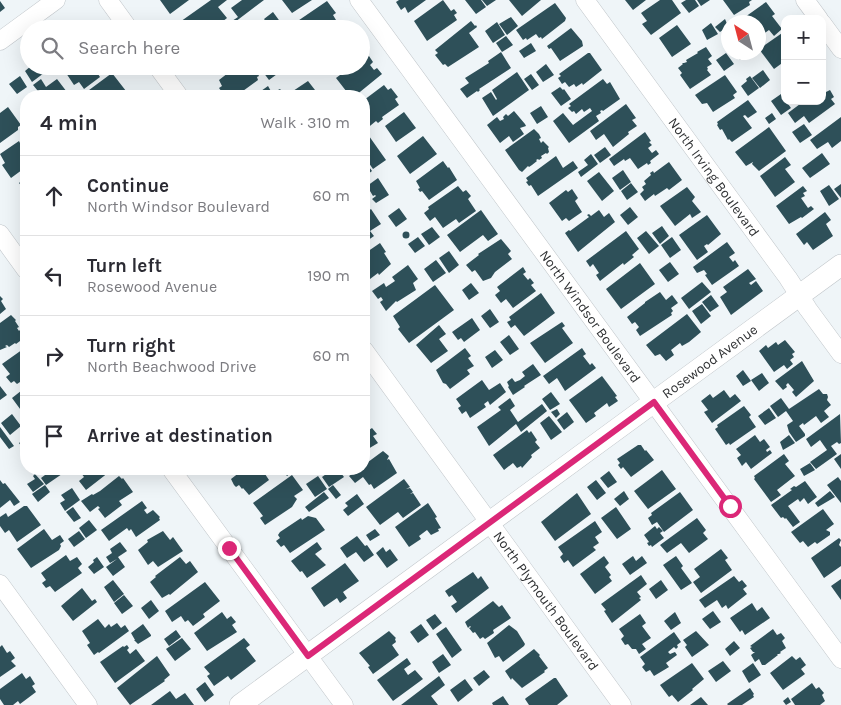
<!DOCTYPE html>
<html lang="en">
<head>
<meta charset="utf-8">
<style>
  :root { --surface:#fff; --page:#f2f2f3; --text:#2b2b33; --muted:#7c7c81; --line:#e1e1e2 }
  body { margin:0; font-family:Karla,sans-serif; background:var(--page); color:var(--text) }
  .controls { position:absolute; right:15px; top:15px; display:grid; overflow:hidden; border-radius:10px; box-shadow:0 5px 20px #0002 }
  .controls button { width:45px; height:45px; display:grid; place-items:center; padding:0; border:0; border-bottom:1px solid var(--line); background:var(--surface); color:var(--text); font:25px sans-serif }
  .compass { position:absolute; left:721px; top:15px; width:45px; height:45px; border-radius:50%; background:var(--surface); box-shadow:0 5px 20px #0002; rotate:324deg }
  .stop { position:absolute; width:15px; height:15px; margin:-11px; border:4px solid #db2777; border-radius:50%; background:#fff }
  .stop.end { background:#db2777; border-color:#fff; box-shadow:0 1px 5px #0008 }
  .list { margin:0; padding:0; list-style:none }
  h2 { display:flex; justify-content:space-between; align-items:center; height:65px; margin:0; padding:0 20px; font-size:21px }
  h2 small { font-size:16px; font-weight:400; color:var(--muted) }
  .list li { display:grid; grid-template-columns:32px 1fr auto; gap:15px; align-items:center; box-sizing:border-box; height:80px; padding:0 20px; border-top:1px solid var(--line) }
  .list b { display:block; font-size:19px; white-space:nowrap }
  .list p { margin:0; font-size:16px; white-space:nowrap; color:var(--muted) }
  .list em { font-size:16px; font-style:normal; color:var(--muted) }
  .icon { flex:none; width:28px; height:28px; fill:none; stroke:currentColor; stroke-width:2; stroke-linecap:round; stroke-linejoin:round }
  .map { position:relative; flex:none; width:841px; height:705px; overflow:hidden }
  .search { position:absolute; background:var(--surface); box-shadow:0 5px 20px #0002; left:20px; top:20px; width:350px; height:55px; display:flex; align-items:center; gap:12px; box-sizing:border-box; padding:0 18px; border-radius:28px; color:var(--muted); font-size:19px }
  .panel { position:absolute; background:var(--surface); box-shadow:0 5px 20px #0002; left:20px; top:90px; width:350px; height:385px; border-radius:20px }
  .map>svg:first-child { display:block }
  .building { fill:#2e5059 }
  .lines { fill:none; stroke-linecap:round; stroke-linejoin:round }
  .minor-casing { stroke:#c1c6ca; stroke-width:19 }
  .tertiary-casing { stroke:#c1c6ca; stroke-width:22 }
  .minor { stroke:#fff; stroke-width:18 }
  .tertiary { stroke:#fff; stroke-width:21 }
  .route { stroke:#db2777; stroke-width:6 }
  .labels { text-anchor:middle; dominant-baseline:central; stroke-width:5; stroke-linejoin:round; paint-order:stroke }
  .street-label { font-size:14px; fill:#2f3133; stroke:#fff }
</style>
</head>
<body>
<div class="map">
<svg width="841" height="705" viewBox="0 0 841 705">
  <rect width="100%" height="100%" fill="#eff5f8"/>
  <!-- building -->
  <path class="building" d="M160 0H189L170 14Z
    M211 0H227L218 7 227 18 213 29H181L177 24Z
    M242 0H264L231 25 229 23 238 17 231 8Z
    M282 0H312L292 13Z
    M399 0H426L408 13 405 7 401 10 396 2Z
    M443 0 451 11 454 9 457 13 454 15 457 20 427 41 414 21Z
    M465 0H481L486 7 476 14Z
    M482 0H496L487 6Z
    M509 0H541L522 16Z
    M625 0H646L633 10Z
    M660 0H672L681 13 651 35 642 24 647 21 641 13Z
    M686 0H695L699 6 689 13 681 3Z
    M697 0H710L701 6Z
    M723 0H752L749 2 750 5 734 15Z
    M0 1 5 8 0 12Z
    M327 1 336 13 333 15 336 20 324 29H286Z
    M766 2 775 14 772 16 782 29 774 36 769 30 758 38V22H738Z
    M555 3 566 18 565 21 542 39 541 37 539 38 536 34 527 40 526 38 523 40 516 30Z
    M273 12 284 27 282 29H271L264 19Z
    M511 17 518 26 507 35 499 24Z
    M725 19 728 26 720 32 715 27Z
    M67 20 73 27 77 25 79 29H58L57 28Z
    M242 20 248 29H230Z
    M471 21 475 26 476 25 477 27 469 33 479 47 448 67 445 64 443 65 435 55 438 53 435 50Z
    M497 22 505 35 493 43 485 31Z
    M711 23 718 34 707 40 702 30Z
    M677 25 691 44 672 57 659 38Z
    M571 28 582 41 583 46 560 61 551 48 549 49 547 46Z
    M785 31V61L774 69 759 49Z
    M506 36 513 45 502 52 496 43Z
    M531 43 536 51 524 58 519 51Z
    M706 47 712 56 708 59 712 64 707 67 708 69 707 70 711 75 690 89 680 75 682 73 678 68 683 64 682 63H684L687 62 686 60 698 53 697 52Z
    M501 52 511 68 479 89 480 90 478 92 477 91 467 98 460 89 469 83 465 78 489 63 488 61Z
    M734 52H750L740 60Z
    M588 53H590L602 70 583 85 582 83 576 87 574 84 569 87 565 82 562 84 558 78 561 76 559 74Z
    M726 53 734 64 724 71 716 60Z
    M369 56 373 62 370 65 374 70 377 68 382 74 355 96H350L336 78 348 69 349 71 355 66H361V61Z
    M546 64 554 75 543 82 536 72Z
    M31 66H39L44 73 32 82 25 71Z
    M65 66H103L96 71 100 77 84 89 79 82 74 85 66 73 64 74 60 70Z
    M208 66H219L212 72Z
    M237 66H256L259 70 258 74 259 76 257 77 258 80 236 96H229L227 93 224 95 219 88 222 86 219 80Z
    M270 66H288L269 80 263 72Z
    M326 66H337L330 71Z
    M763 70 770 80 760 88 752 78Z
    M517 72 529 90 493 116 482 98 491 92 496 100 497 99 492 90Z
    M112 73 126 91 119 96H81Z
    M531 74 539 85 532 90 524 79Z
    M725 75 737 92 733 95 735 98 713 112 707 103 702 104 695 95Z
    M20 76 27 87 17 94 9 84Z
    M750 76 759 88 748 96 741 86 747 81 746 79Z
    M41 79 46 87 57 79 70 96H42L33 85Z
    M603 79 607 84 610 82 620 99 603 111 602 110 600 111 601 113 596 116 599 121 569 143 553 121 563 113 573 125 592 111 590 108 584 112 582 109 576 114 574 111 572 112 568 108 571 106 569 104Z
    M308 81 315 90 305 96H296L293 91Z
    M384 85 388 90 391 88 398 97 395 99 399 105 382 117 383 119 378 123 376 121 365 130 364 100Z
    M268 86 272 93 280 89 285 95 254 96Z
    M560 87 563 90 564 89 571 99 561 106 551 93Z
    M822 87 826 92 830 90 834 97 831 99 835 104 809 123 804 116 795 123 788 113 804 101H822Z
    M781 94 791 108 781 115 771 101Z
    M748 100 757 112 748 118 745 115 743 116 752 128 732 142 729 139 728 140 722 129 720 130 717 125 718 124 717 122Z
    M626 104 636 118 632 120 637 126 628 132 629 134 613 147 604 134 596 140 590 131Z
    M541 106 548 117 537 124 530 113Z
    M8 107 21 125 18 127V130L0 143V113Z
    M514 111 525 124 526 126 520 128 524 134 513 142 509 136 500 143 487 125 497 117 500 121 504 119 503 117 506 114 508 116Z
    M404 112 416 128 396 142 385 126Z
    M772 113 776 119 769 124 765 118Z
    M841 117V141L832 148 828 142 817 149 810 140Z
    M804 124 812 135 800 143 792 132Z
    M769 127 786 151 759 171 752 164 753 162 746 166 735 152Z
    M534 129 539 134 541 138 539 139 541 143 543 141 549 147 548 148 549 152 547 154 546 153 541 156 542 158 539 160 538 159 536 160 537 161 532 165 531 164 532 165 529 167 528 166 522 172 519 170 505 150Z
    M645 132 651 141 649 142 652 145 648 148 652 153 656 150 659 154 650 161 651 163 648 165 647 163 638 169 630 158 625 161 624 159 614 166 609 159Z
    M364 134 366 138 369 136 386 160 373 169 364 156Z
    M423 136 437 154 410 174 397 156Z
    M26 138V167L11 178 2 165 5 163 0 154 19 141 20 143Z
    M605 147 611 155 600 163 594 155Z
    M822 153 830 164 810 178 802 168Z
    M591 154 598 164 581 177 578 172 588 165 584 160Z
    M556 156 563 168 573 161 578 168 538 196 531 185 529 186 526 182 528 181 526 178Z
    M785 157 791 165 785 169 795 182 775 197 760 176Z
    M364 160 372 171 364 177Z
    M443 161 448 168 449 167 457 180 429 200 422 191 420 192 418 189 420 188 416 181Z
    M669 162 682 180 669 190 667 188 655 196 654 194 645 201 640 194 644 190 642 187 646 184 644 181 651 175 650 173 653 171 654 173Z
    M623 170 631 182 620 190 612 178Z
    M599 172 614 191 602 201 587 181Z
    M26 177V199L20 191 24 189 19 183Z
    M378 178 389 195 376 203 372 199 376 196 375 195 373 196 367 186Z
    M631 183 638 192 627 200 621 191Z
    M841 184V198L834 189Z
    M829 185 839 199 829 206 820 191Z
    M458 186 463 192 466 190 471 196 468 199 476 211 459 223 456 219 443 228 435 217 430 221 424 213 429 209 428 207Z
    M803 186 807 191 803 193 805 196 801 198 808 208 811 206 814 209 802 218 801 217 789 224 776 206Z
    M687 187 695 197 692 201 701 212 692 218 690 214 675 226 660 206Z
    M572 189 578 198 575 201 582 212 569 221 566 218 562 221 549 203 566 190 568 192Z
    M630 207 638 217 628 225 620 215Z
    M399 208 407 219 396 227 388 216Z
    M371 209 381 224 370 231 374 236 364 243V218L366 216 364 214Z
    M481 210 498 234 488 241 483 235 460 252 447 235Z
    M599 210 604 217 609 213 615 222 578 252 565 233 569 230 570 231 589 217 587 215 589 214 591 216Z
    M825 212 831 220 826 224 833 236 813 250 807 242 804 245 796 234Z
    M707 215 721 234 708 245 707 244 704 246 708 252 697 260 679 235Z
    M662 226 669 236 660 244 652 233Z
    M432 227 440 237 429 245 421 234Z
    M626 231 639 249 632 255 634 257 624 265 623 263 600 281 596 275 599 273 593 264 590 267 586 261Z
    M646 231 659 246 649 254 637 238Z
    M402.5 235a3.5 3.5 0 1 1 7 0a3.5 3.5 0 1 1-7 0Z
    M418 237 425 246 415 253 408 244Z
    M672 237 681 250 670 258 661 245Z
    M501 239 511 251 508 254 512 259 495 272 491 278 483 281 475 270 472 272 466 265 479 255 478 254Z
    M727 242 735 253 729 257 733 262 735 260 739 266 712 285 705 275 707 274 704 270 697 273 693 267Z
    M380 243 386 252 384 253 391 264 379 275 378 273 370 279 365 273H364V254Z
    M449 251 459 265 449 273 439 258Z
    M436 260 446 273 433 282 424 269Z
    M670 262 679 274 668 282 659 270Z
    M640 263 655 284 621 309 606 289Z
    M408 265 418 279 413 283 416 290 397 302 396 301 386 311 380 302 383 300 381 297 378 299 372 291 384 283 386 287 395 281 392 277Z
    M523 267 526 272 523 274 528 280 530 278 534 283 531 285 536 291 513 308 506 299 501 303 495 295 500 291 497 287Z
    M748 269 756 279 749 283 751 285 756 281 763 291 731 315 720 297 727 292 723 287Z
    M702 282 711 292 689 309 681 298Z
    M471 283 479 293 469 300 462 290Z
    M435 285 454 310 409 343 398 329 400 327 393 316Z
    M660 292 666 300 672 295 678 303 671 308 673 311 671 313 672 315 640 336 636 330 639 327 635 322 632 324 627 317 645 303V302Z
    M541 293 555 313 524 336 515 325 511 328 507 322 511 320 509 317Z
    M711 295 719 306 710 312 702 302Z
    M0 296 3 299 1 301 6 309 0 314Z
    M702 304 711 316 701 324 692 311Z
    M490 309 499 322 490 328 481 316Z
    M687 314 701 332 689 342 682 346 680 343 671 350 674 355 666 361 660 354 655 356 646 345Z
    M11 315 16 320 15 321 19 327 17 328 19 331 20 330 24 338 16 344 15 343 9 347 7 345 5 346 7 347 0 350V323Z
    M472 318 480 330 464 342 461 338 458 340 452 332Z
    M562 322 565 326 562 328 573 343 545 363 530 343Z
    M439 325 446 334 439 339 448 351 431 363 416 345Z
    M509 335 519 349 510 355 500 342Z
    M785 340 795 352 792 354 794 357 790 360 793 364 787 369 784 365 774 372 759 351 766 345 768 348 776 342 778 345Z
    M26 347V377L24 374 21 376 23 380 17 384 14 381 11 383 6 377 10 374 2 364Z
    M465 348 471 356 468 358 474 366 467 370 470 374 450 389 446 384 443 383 436 370Z
    M582 348 586 354 583 356 590 365 592 363 596 368 565 391 557 378 549 384 543 376Z
    M495 350 503 360 492 368 485 357Z
    M802 361 814 381 796 397 792 392 794 390 788 383 786 385 787 387 783 390 775 381Z
    M533 364 541 375 524 386 525 387 513 395 508 387 509 386 507 382 512 378 515 382 520 380 525 376 522 372Z
    M743 370 751 381 743 386 736 376Z
    M762 373 769 383 759 391 751 380Z
    M602 376 617 396 615 397 618 401 609 407 607 403 594 413 596 416 586 423 569 400Z
    M482 380 489 390 500 383 506 392 490 405 488 401 484 404 486 407 470 418 466 411 462 414 458 408 461 406 456 399Z
    M0 386 7 395 0 400Z
    M26 387V411L23 413 12 398Z
    M819 389 823 394H827L828 397 827 400 831 405 824 411 829 417 821 423 816 416 804 425 803 423 799 426 805 434V436L796 442 789 432 787 425 793 421 786 411 778 417 770 406 781 398 789 409Z
    M724 390 730 398 735 394 741 401 712 423 704 412 708 410 701 401 710 394 713 398Z
    M551 392 560 404 550 410 542 399Z
    M510 398 515 406 510 410 518 422 542 404 547 411 521 432 516 424 489 446 477 427 501 410 498 407Z
    M744 406 751 415 749 417 756 427 730 445 729 443 726 445 715 429 718 427 717 425Z
    M769 408 776 418 765 425 758 416Z
    M557 409 560 414 556 418 551 412Z
    M567 412 574 422 564 430 557 420Z
    M12 414 21 426 10 435 1 423Z
    M840 414 841 443 839 444 837 442 831 446 837 454 816 469 810 462 827 450 820 440 811 447 806 439Z
    M549 416 562 432 551 440 540 423Z
    M364 423 369 430 372 428 377 434 373 436 378 443 368 449 367 447 364 449Z
    M0 427 14 446 9 449 0 437Z
    M527 430 529 433 531 431 537 440 535 442 540 448 531 455 532 457 522 468 521 466 517 468 513 463 504 470 493 455Z
    M755 435 760 442 764 439 770 447 766 450 767 452 770 450 772 453 751 469 746 462 742 466 737 458 741 455 736 449Z
    M789 435 795 443 783 450 780 442Z
    M26 438V453L19 443Z
    M638 445H641L645 451 646 450 654 460 631 477 623 467 621 469 618 465 620 463 617 459Z
    M383 451 389 456 387 460 389 459 397 473 374 489 371 484 369 485 363 477 355 483 349 476 359 469H364V465Z
    M784 454 789 461 785 464 795 476 777 490 781 495 771 502 754 479 755 478 754 476Z
    M841 454V469L834 459Z
    M810 463 815 470 804 476 800 469Z
    M41 469H57L62 474 46 485 41 478 45 475Z
    M78 469H113L86 490 79 481 84 477Z
    M244 469H272L265 474 269 480 249 495 243 488 242 489 239 485 236 487 234 485 231 479Z
    M281 469H296L287 476Z
    M333 469H338L344 477 329 487 322 477Z
    M662 470 676 489 648 509 634 491Z
    M609 471 617 482 608 488 600 478Z
    M35 474 44 484 33 492 27 484 35 479 33 476Z
    M292 475 303 490 294 496 297 499 292 507 265 525 260 518 263 516 253 503Z
    M119 476 122 479 123 478 133 492 119 501 122 505 105 518 98 509 100 508 98 506 90 512 81 501 92 494 93 495 100 491Z
    M318 476 327 489 315 497 306 484Z
    M838 477 841 481V503L827 485Z
    M404 479 410 487 406 489 410 488 413 492 410 494 413 493 421 505 403 518 398 512 380 525 366 507Z
    M0 480 3 484 5 483 20 502 14 506 10 500 0 508Z
    M596 480 606 493 597 500 587 487Z
    M805 481 817 497 808 504 804 498 800 502 798 499 788 506 800 522 793 527 786 518 785 519 783 517 781 518 771 505 792 490 790 489 794 486 796 487Z
    M45 485 50 492 38 502 32 494Z
    M333 485 341 495 336 499 328 489Z
    M72 488 80 500 65 511 60 503 65 500 61 495Z
    M624 491 629 499 620 506 614 499Z
    M830 491 835 497 818 507 815 503Z
    M324 492 329 498 309 512 305 507Z
    M680 492 693 510 664 532 657 522 652 525 648 518 652 515 651 513Z
    M577 493 591 514 555 541 541 522Z
    M357 494 364 504 348 516 343 510 348 506 345 503Z
    M142 501 147 508 144 510 147 514 153 510 160 517 159 518 160 520 136 537 131 529 129 531 127 528 109 541 101 530Z
    M428 503 437 517 435 518 441 528 438 529 439 531 431 535 427 530 419 536 421 539 409 547 395 527Z
    M24 506H27L41 525 17 542 9 530 5 533 0 526V517L6 513 8 517Z
    M73 507 81 518 74 522 66 512Z
    M616 507 631 529 617 539 601 518Z
    M823 509 834 524 826 530 830 532V535L817 544 815 542 808 547 803 541 800 543 791 532Z
    M308 516 316 518 325 530 290 553 284 545 281 547 276 541 280 538 278 535 280 532 301 518 302 520Z
    M697 518 706 530 703 533 708 539 689 553 681 543 667 553 660 545Z
    M89 520 97 530 86 538 79 528Z
    M595 521 602 532 595 537 599 543 593 547 596 550 573 567 568 560 564 563 560 557 563 554 558 547Z
    M655 526 657 529 659 527 663 531 660 533 664 538 652 547 651 545 649 546 647 543 649 542 644 535Z
    M44 529 52 540 60 535 64 541 60 544 61 546 59 550 31 568 17 549Z
    M375 529 380 535 370 541 366 535Z
    M79 531 85 539 74 547 68 539Z
    M163 531 170 540 173 537 183 551 158 567 153 561 148 565 138 550 148 542 147 540Z
    M357 536 365 546 367 545 374 555 364 562 356 552 347 558 340 548Z
    M839 538 841 540 839 545 841 547V566L824 578 811 558Z
    M120 542 127 551 118 557 125 567 113 576 106 567 117 559 110 563 106 557 112 553 110 549Z
    M317 542 322 549 315 554 326 565 307 578 302 571 300 572 291 561Z
    M383 547 386 552 390 549 398 560 387 568 376 553Z
    M721 549 728 558 725 560 732 570 701 593 693 582 700 577 694 569Z
    M66 555 70 561 77 557 82 564 78 568 82 573 55 592 50 586 46 588 42 583 46 580 41 573Z
    M604 556 609 563 605 567 611 575 609 577 612 581 595 594 580 574Z
    M633 556 636 561 642 556 647 563 630 575 622 564Z
    M676 556 683 566 681 568 692 583 681 590 663 565Z
    M97 557 104 567 94 574 88 567 94 562 93 560Z
    M180 557 186 564 190 561 198 572 170 595 169 594 162 598 150 582 156 577 155 576Z
    M345 563 359 581 343 592 347 598 340 603 337 598 324 607 311 588Z
    M473 572 478 579 481 576 489 588 456 613 451 606 457 602 452 595 449 597 445 591Z
    M641 575 647 584 637 592 641 597 639 598 641 600 612 623 604 611 606 610 601 604Z
    M734 576 739 582 742 580 747 586 743 589 747 594 728 609 726 605 722 608 717 600 705 608 699 600Z
    M841 579V600L831 586Z
    M113 580 124 594 114 602 104 587Z
    M661 580 668 590 656 599 649 589Z
    M205 582 220 601 203 614 205 617 193 626 188 620 185 622 181 616 172 622 165 611Z
    M82 588 92 601 95 599 97 602 73 621 61 606Z
    M124 595 133 606 122 614 114 603Z
    M151 600 159 611 149 619 141 608Z
    M493 601 499 607 502 605 511 618 493 630 494 633 485 639 483 637 480 639 475 632 473 633 469 628 471 627 470 626 468 628 465 622Z
    M752 603 757 611 762 607 770 618 745 635 742 630 740 632 730 618Z
    M713 611 721 622 710 629 702 619Z
    M222 612 227 619 231 616 236 622 232 625 237 632 207 651 194 633Z
    M675 612 681 623 671 630 664 621Z
    M435 614 442 623 433 630 426 620Z
    M640 614 646 623 642 626 651 638 642 644 646 649 639 654 636 649H632L628 644 625 645 621 639 624 636 619 629Z
    M98 619 105 628 109 624 111 627 117 623 121 628 125 625 129 631 99 653 98 652 94 655 87 645 90 643 82 631Z
    M143 624 151 635V636L138 644 134 640H135L131 633Z
    M421 624 429 635 418 643 410 632Z
    M509 625 517 631 525 644 524 646 503 662 499 656 495 658 487 643Z
    M446 627 462 650 452 658 436 634Z
    M773 629 777 635 781 633 785 638 782 641 786 648 780 652 781 653 779 654H777L778 655 765 665H762L759 659 755 662 751 655 755 652H753L750 648 752 647 750 646Z
    M176 630 181 637 169 646 164 639Z
    M389 631 396 638 395 639 396 642 392 645 399 655 373 674 368 667 370 666 359 653Z
    M696 631 709 645 692 657 685 647 687 645 683 640Z
    M674 632 681 642 677 645 678 647 676 649 674 647 668 652 670 654 675 652 677 655 666 663 669 667 654 676 650 670 646 672 642 667 645 664 640 657Z
    M182 638 191 649 175 661 166 649Z
    M244 638 250 645 246 648 256 661 231 680 228 676 214 686 207 676 210 674 204 667Z
    M734 641 740 648 730 656 725 649Z
    M2 645 7 653 10 651 15 658 11 661 16 666 0 677V647Z
    M127 645 129 648 127 650 130 654 136 649 145 661 115 683 100 662 123 646 124 647Z
    M534 649 540 655 539 656 548 668 544 671 545 672 522 688 512 678 511 680 505 671Z
    M443 654 451 665 439 673 432 662Z
    M157 656 170 675 164 680 165 681 130 705 117 688Z
    M792 656 796 660 800 657 806 665 801 669 805 674 783 690 770 673Z
    M407 658 411 664 404 669 408 675 415 670 423 679 393 701 377 680Z
    M723 661 731 671 716 682 708 671Z
    M692 663 704 679 692 689 693 690 678 702 672 695 669 697 660 685Z
    M753 663 761 675 749 683 742 671Z
    M484 670 490 677 479 686 473 678Z
    M22 673 26 679 30 676 35 684 32 686 36 692 20 704 18 701 13 705H4L0 699V689Z
    M439 676 445 685 431 696 438 705H401Z
    M554 678H556L568 696 557 705H529L525 699 526 698Z
    M465 679 473 690 458 702 450 690Z
    M205 682 214 695 205 702 196 689Z
    M812 683 816 689 819 687 824 693 822 695 825 701 820 705H795L791 699Z
    M750 688 754 694 753 695 754 697 742 705H728L727 704Z
    M170 691 176 699 185 693 194 705H151Z
    M503 696 509 705H493L492 703Z
    M701 697 708 705H690Z
    M788 697 791 702 786 705 783 701Z"/>
  <g class="lines">
    <!-- minor casing -->
    <g class="minor-casing">
      <g id="minor">
        <path d="M108 0 129 29"/>
        <path id="s1" d="M359 0 841 659"/>
        <path id="s2" d="M585 0 788 278 808 309 841 354"/>
        <path d="M805 0 819 19"/>
        <path d="M822 23 841 49"/>
        <path d="M0 41 56 0"/>
        <path d="M157 66 179 96"/>
        <path d="M0 234 26 270"/>
        <path id="s3" d="M364 350 622 705"/>
        <path d="M171 469 344 705"/>
        <path d="M0 584 88 705"/>
      </g>
    </g>
    <!-- tertiary casing -->
    <g class="tertiary-casing">
      <g id="tertiary">
        <path id="s4" d="M240 705 841 265"/>
      </g>
    </g>
    <!-- minor -->
    <use href="#minor" class="minor"/>
    <!-- tertiary -->
    <use href="#tertiary" class="tertiary"/>
  </g>
  <g class="lines">
    <!-- route -->
    <path class="route" d="M229 548 308 656 654 402 730 506"/>
  </g>
  <g class="labels">
    <!-- street labels -->
    <g class="street-label">
      <text stroke="none"><textPath href="#s2" startOffset="219">North Irving Boulevard</textPath></text>
      <text stroke="none"><textPath href="#s1" startOffset="392">North Windsor Boulevard</textPath></text>
      <text stroke="none"><textPath href="#s4" startOffset="582">Rosewood Avenue</textPath></text>
      <text stroke="none"><textPath href="#s3" startOffset="310">North Plymouth Boulevard</textPath></text>
    </g>
  </g>
</svg>
<div class="controls">
<button>+</button>
<button>−</button>
</div>
<svg class="compass" viewBox="-18 -18 36 36"><path d="M0-13l5 13h-10z" fill="#e53935"/><path d="M0 13l5-13h-10z" fill="#7c7c81"/></svg>
<div class="stop" style="left:730px;top:506px"></div>
<div class="stop end" style="left:229px;top:548px"></div>
<div class="search"><svg class="icon" aria-label="search" viewBox="0 0 24 24"><circle cx="10" cy="10" r="6"/><path d="M15 15l6 6"/></svg>Search here</div>
<section class="panel">
<h2>4 min<small>Walk · 310 m</small></h2>
<ul class="list">
<li><svg class="icon" aria-label="ahead" viewBox="0 0 24 24"><path d="M12 20V5M6 11l6-6 6 6"/></svg><div><b>Continue</b><p>North Windsor Boulevard</p></div><em>60 m</em></li>
<li><svg class="icon" aria-label="left" viewBox="0 0 24 24"><path d="M17 20v-9H6M10 6l-5 5 5 5"/></svg><div><b>Turn left</b><p>Rosewood Avenue</p></div><em>190 m</em></li>
<li><svg class="icon" aria-label="right" viewBox="0 0 24 24"><path d="M7 20v-9h11M14 6l5 5-5 5"/></svg><div><b>Turn right</b><p>North Beachwood Drive</p></div><em>60 m</em></li>
<li><svg class="icon" aria-label="arrive" viewBox="0 0 24 24"><path d="M6 21V4h12l-3 4 3 4H6"/></svg><div><b>Arrive at destination</b></div></li>
</ul>
</section>
</div>
</body>
</html>
